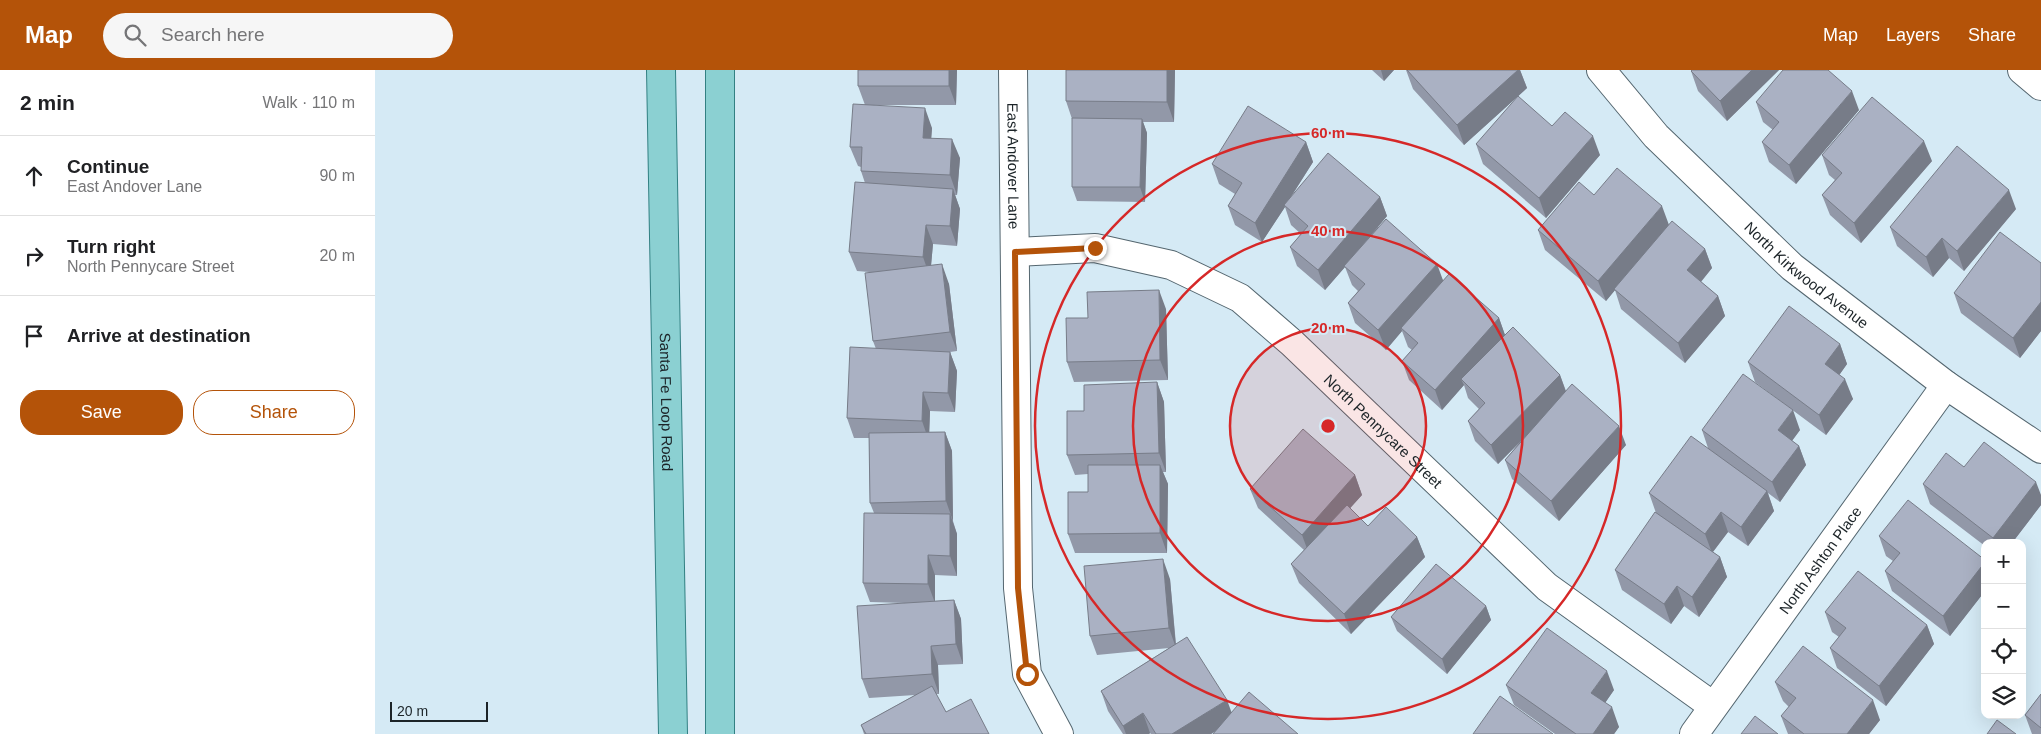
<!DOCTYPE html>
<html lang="en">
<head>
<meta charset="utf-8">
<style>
  :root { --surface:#fff; --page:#f6f6f6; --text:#202124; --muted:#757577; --line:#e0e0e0; --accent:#b45309 }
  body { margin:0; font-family:Helvetica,sans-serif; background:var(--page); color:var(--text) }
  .controls { position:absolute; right:15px; bottom:15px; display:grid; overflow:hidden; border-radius:10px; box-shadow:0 5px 20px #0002 }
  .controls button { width:45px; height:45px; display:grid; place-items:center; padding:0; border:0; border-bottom:1px solid var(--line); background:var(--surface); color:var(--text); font:25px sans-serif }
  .scale { position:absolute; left:15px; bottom:12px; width:98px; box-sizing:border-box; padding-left:5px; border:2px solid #1c2428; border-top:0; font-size:14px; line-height:18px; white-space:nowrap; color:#1c2428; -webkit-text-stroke:4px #d5eaf5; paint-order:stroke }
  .stop { position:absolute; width:15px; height:15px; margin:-11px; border:4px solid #b45309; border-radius:50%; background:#fff }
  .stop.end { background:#b45309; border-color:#fff; box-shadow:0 1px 5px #0008 }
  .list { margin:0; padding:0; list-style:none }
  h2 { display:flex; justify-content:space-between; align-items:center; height:65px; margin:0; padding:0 20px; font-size:21px }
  h2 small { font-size:16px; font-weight:400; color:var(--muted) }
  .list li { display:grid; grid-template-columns:32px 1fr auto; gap:15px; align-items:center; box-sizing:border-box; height:80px; padding:0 20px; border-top:1px solid var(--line) }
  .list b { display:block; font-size:19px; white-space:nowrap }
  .list p { margin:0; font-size:16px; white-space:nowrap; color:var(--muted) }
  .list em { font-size:16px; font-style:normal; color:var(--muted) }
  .actions { display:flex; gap:10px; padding:15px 20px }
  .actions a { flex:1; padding:11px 0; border:1px solid var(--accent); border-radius:20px; text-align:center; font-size:18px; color:var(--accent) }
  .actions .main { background:var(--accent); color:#fff }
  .icon { flex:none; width:28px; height:28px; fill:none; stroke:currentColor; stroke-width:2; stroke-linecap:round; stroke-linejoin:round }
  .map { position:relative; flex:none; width:1666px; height:664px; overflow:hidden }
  header { display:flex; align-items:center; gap:30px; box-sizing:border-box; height:70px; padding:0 25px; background:var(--accent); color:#fff }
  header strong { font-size:24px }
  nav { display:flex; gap:28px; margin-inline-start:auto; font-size:18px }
  .search { width:350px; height:45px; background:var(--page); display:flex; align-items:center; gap:12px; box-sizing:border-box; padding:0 18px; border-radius:28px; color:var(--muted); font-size:19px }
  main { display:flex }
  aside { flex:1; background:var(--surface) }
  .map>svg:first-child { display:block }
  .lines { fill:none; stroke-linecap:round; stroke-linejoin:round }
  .minor-casing { stroke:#54666f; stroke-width:30 }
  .major-casing { stroke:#328083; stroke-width:30 }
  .minor { stroke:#fff; stroke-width:28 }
  .major { stroke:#8bd0d2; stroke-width:28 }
  .wall { fill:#9298a8 }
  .shaded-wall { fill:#777c88 }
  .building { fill:#aab1c3; stroke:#777c88 }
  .route { stroke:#b45309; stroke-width:6 }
  .ring { fill:none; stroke:#d62828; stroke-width:2.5 }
  .labels { text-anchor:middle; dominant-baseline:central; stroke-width:4; stroke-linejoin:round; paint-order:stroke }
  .street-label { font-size:15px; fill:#1c2428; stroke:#d5eaf5 }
  .centre { fill:#d62828; stroke:#d5eaf5; stroke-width:2.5 }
  .ring-label { font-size:15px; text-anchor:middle; font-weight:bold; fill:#d62828; stroke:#d5eaf5; stroke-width:4; stroke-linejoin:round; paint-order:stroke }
</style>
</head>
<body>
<header>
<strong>Map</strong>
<div class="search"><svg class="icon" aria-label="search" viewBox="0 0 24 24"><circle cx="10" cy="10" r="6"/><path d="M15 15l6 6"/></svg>Search here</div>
<nav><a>Map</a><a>Layers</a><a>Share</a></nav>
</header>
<main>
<aside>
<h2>2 min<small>Walk · 110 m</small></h2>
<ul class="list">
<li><svg class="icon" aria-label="ahead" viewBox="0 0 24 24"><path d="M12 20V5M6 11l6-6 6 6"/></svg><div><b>Continue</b><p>East Andover Lane</p></div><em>90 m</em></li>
<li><svg class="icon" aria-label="right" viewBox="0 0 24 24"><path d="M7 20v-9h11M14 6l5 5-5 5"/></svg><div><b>Turn right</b><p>North Pennycare Street</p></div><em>20 m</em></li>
<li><svg class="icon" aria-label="arrive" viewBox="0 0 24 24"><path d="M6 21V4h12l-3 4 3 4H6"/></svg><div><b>Arrive at destination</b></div></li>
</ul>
<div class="actions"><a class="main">Save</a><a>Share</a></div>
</aside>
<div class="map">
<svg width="1666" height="664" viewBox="0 0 1666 664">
  <rect width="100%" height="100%" fill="#d5eaf5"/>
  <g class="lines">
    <!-- minor casing -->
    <g class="minor-casing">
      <g id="minor">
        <path id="s1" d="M638 0 643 518 652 604 684 664"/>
        <path id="s2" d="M1226 0 1281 66 1417 197 1571 315 1666 379"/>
        <path d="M1647 0 1666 16"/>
        <path id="s3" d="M640 182 720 178 796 195 865 228 917 273 1172 517 1338 636"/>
        <path id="s4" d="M1319 664 1571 315"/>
      </g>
    </g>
    <!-- major casing -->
    <g class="major-casing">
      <g id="major">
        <path id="s5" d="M286 0 298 664"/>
        <path d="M345 0V664"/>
      </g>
    </g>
    <!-- minor -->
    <use href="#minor" class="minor"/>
    <!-- major -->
    <use href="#major" class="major"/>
  </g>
  <!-- wall -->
  <path class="wall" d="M483 0H582L581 35H499L557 58 556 68 585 88 582 125H580L585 139 582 176 558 174 556 195 574 214 582 281 575 282 582 301 580 342 555 341 554 362H570L577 381 578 451 582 464V506L560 505V531L579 530 586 549 588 594 563 595 564 624H561L571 642 614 664H489L486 655 540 625 494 628 487 609 529 533 495 532 488 513 499 443 495 433 494 368H479L472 348 501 279 498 271 494 202 482 201 474 182 490 113 486 101V97L483 96 475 77 490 35 483 16Z
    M800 0 799 52H768L772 63 770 132 702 131 697 117V49L691 31Z
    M997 0H1019L1009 11Z
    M1031 0H1145L1152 18 1089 75 1038 19Z
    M1317 0H1404L1352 51 1323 21 1316 1Z
    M1381 32 1484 40 1421 114 1394 92 1387 72 1398 60 1388 52Z
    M1177 56 1225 85 1171 148 1108 94 1101 74Z
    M931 72 938 92 916 127H1005L1012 146 1003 157 1068 210 1124 248 1130 265 1185 305 1191 321 1251 375 1184 451 1137 409 1130 390 1144 373 1123 394 1100 371 1093 351 1104 339 1093 328 1089 315 1067 340 1034 310 1027 291 1037 280 1033 277 1027 261 1011 280 980 253 973 233 983 221 977 215 970 197 950 220 922 196 915 177 926 164 916 155 910 137 887 172 860 155 853 136 860 124 844 114 837 94Z
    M1447 85 1557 91 1486 173 1455 145 1447 125 1460 110 1454 105Z
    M1219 125 1294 155 1330 179 1337 198 1326 212 1343 226 1350 246 1310 293 1246 239 1240 220 1231 231 1170 180 1163 160Z
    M1641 139 1589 201 1574 188 1558 207 1522 176 1515 157Z
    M1666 193V261L1645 288 1586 243 1579 223Z
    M791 239 793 310 699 312 692 292 713 248Z
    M1465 274 1472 294 1464 305 1478 329 1451 365 1380 312 1373 292Z
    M782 312 789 332 791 402H788L793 414 792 483H700L693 464 713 422V404L700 405 692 385 709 341Z
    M1327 360H1425L1417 371 1424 376 1431 395 1405 432 1393 423 1399 441 1373 476 1353 462 1338 482 1345 487 1352 507 1324 547 1309 536 1296 554 1247 520 1240 500 1281 443 1274 423 1333 378Z
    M1589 397 1666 425V435L1637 473H1610V476L1555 434 1548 414Z
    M980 405 987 425 975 438 993 456 1042 467 1050 487 976 564 924 513 916 494 929 480 883 438 875 419Z
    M1504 466 1610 490V521L1575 566 1517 521 1510 501 1518 491 1511 486Z
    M795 509 801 574 841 661 836 664H776L775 663 774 664H748L733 641 726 621 794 578 722 585 715 566Z
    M1111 536 1116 550 1072 604 1022 561 1016 547Z
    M1450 542 1552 555 1559 574 1511 636 1462 598 1455 578 1464 567 1457 562Z
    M1400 612 1505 650 1494 664H1413L1406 646 1414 637 1408 631Z
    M1131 615 1239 620 1230 633 1244 657 1239 664H1180L1139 635Z
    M1666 624V664H1657L1650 645Z"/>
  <!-- shaded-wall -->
  <path class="shaded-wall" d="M574 0H582L581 35 574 16Z
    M792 0H800L799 52 792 32Z
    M1006 0H1019L1009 11Z
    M1143 0H1145L1152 18 1089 75 1082 55Z
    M1377 0H1404L1352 51 1345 31Z
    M1477 21 1484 40 1421 114 1414 95Z
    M550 38 557 58 555 87 548 68Z
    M767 49 772 63 770 132 765 117Z
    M1218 66 1225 85 1171 148 1164 128Z
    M577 69 585 88 582 125 575 105Z
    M1549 71 1557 91 1486 173 1479 153Z
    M931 72 938 92 910 136 909 135 910 137 887 172 880 153Z
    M578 119 585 139 582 176 575 156Z
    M1634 120 1641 139 1589 201 1582 181Z
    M1005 127 1012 146 970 196H969L970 197 950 220 943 200Z
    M1287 136 1294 155 1231 231 1223 211Z
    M551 155 558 174 555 207 548 187Z
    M1567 168 1574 188 1558 207 1551 187Z
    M1330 179 1337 198 1319 220 1312 200Z
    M567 194 574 214 582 281 575 262Z
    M1062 194 1069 213 1026 258 1027 261 1011 280 1003 260Z
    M784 220 791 239 793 310 785 290Z
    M1343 226 1350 246 1310 293 1303 273Z
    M1666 232V261L1645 288 1638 268Z
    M1124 248 1131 268 1086 309 1089 315 1067 340 1060 320Z
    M1465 274 1472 294 1458 314 1450 294Z
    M575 282 582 301 580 342 573 323Z
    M1185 305 1192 325 1123 394 1116 375Z
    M1470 309 1478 329 1451 365 1444 345Z
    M782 312 789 332 791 402 784 383Z
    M548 322 555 341 554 371 547 351Z
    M1418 340 1425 360 1410 380 1403 360Z
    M1244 356 1251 375 1184 451 1176 431Z
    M570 362 577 381 578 451 571 431Z
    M1424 376 1431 395 1405 432 1397 412Z
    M785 395 793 414 792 483 785 463Z
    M980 405 987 425 934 484 927 465Z
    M1661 412 1666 425V435L1637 473H1620L1618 468Z
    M1392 421 1399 441 1373 476 1366 457Z
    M1346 442 1353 462 1337 483 1330 464Z
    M575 444 582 464V506L575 486Z
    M1042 467 1050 487 976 564 969 544Z
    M553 485 560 505V533L553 514Z
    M1345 487 1352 507 1324 547 1317 527Z
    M788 489 795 509 801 578 794 558Z
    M1610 492V521L1575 566 1568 546Z
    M1302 516 1309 536 1296 554 1289 534Z
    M579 530 586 549 588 594 581 574Z
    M1111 536 1116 550 1072 604 1067 589Z
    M1552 555 1559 574 1511 636 1504 616Z
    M556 576 563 595 564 624 557 604Z
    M1232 601 1239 620 1223 643 1216 623Z
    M852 630 859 649 836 664H797Z
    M1498 630 1505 650 1494 664H1472Z
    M1237 637 1244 657 1239 664H1218Z
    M768 643 775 663 774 664H751L748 656Z"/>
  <!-- building -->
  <path class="building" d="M483 0H574V16H483Z
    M691 0H792V32L691 31Z
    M1032 0H1143L1082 55Z
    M1317 0H1377L1345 31 1316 1Z
    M1408 0H1453L1477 21 1414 95 1387 72 1404 52 1381 32Z
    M1143 26 1177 56 1190 42 1218 66 1164 128 1101 74Z
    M1497 27 1549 71 1479 153 1447 125 1467 103 1447 85Z
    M478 34 550 38 548 68 577 69 575 105 486 101 487 77H475Z
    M873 36 931 72 880 153 853 136 867 113 837 94Z
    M697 48 767 49 765 117H697Z
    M1582 76 1634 120 1582 181 1567 168 1551 187 1515 157Z
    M953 83 1005 127 943 200 915 177 933 156 909 135Z
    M1242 98 1287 136 1223 211 1163 160 1204 112 1219 125Z
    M480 112 578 119 575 156 551 155 548 187 474 182Z
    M1011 149 1062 194 1003 260 973 233 990 214 969 196Z
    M1297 151 1330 179 1312 200 1343 226 1303 273 1239 219Z
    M1625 162 1666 193V232L1638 268 1579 223Z
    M567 194 575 262 498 271 490 203Z
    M1074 204 1124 248 1060 320 1027 291 1043 273 1026 258Z
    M784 220 785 290 692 292 691 248H713L712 222Z
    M1414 236 1465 274 1450 294 1470 309 1444 345 1373 292Z
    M1138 257 1185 305 1116 375 1093 351 1110 333 1086 309Z
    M475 277 575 282 573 323 548 322 547 351 472 348Z
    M1368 304 1418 340 1403 360 1424 376 1397 412 1327 360Z
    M782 312 784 383 692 385V341H709V315Z
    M1197 314 1244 356 1176 431 1130 390Z
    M928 359 980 405 927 465 875 419Z
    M570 362 571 431 495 433 494 363Z
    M1316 366 1392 421 1366 457 1346 442 1330 464 1274 423Z
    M1609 372 1661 412 1618 468 1548 414 1571 383 1589 397Z
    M713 395H785V463L693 464V422H713Z
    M1533 430 1610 490V492L1568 546 1510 501 1525 483 1504 466Z
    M972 435 993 456 1011 437 1042 467 969 544 916 494Z
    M1280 442 1345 487 1317 527 1302 516 1289 534 1240 500Z
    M489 443 575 444V486L553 485V514L488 513Z
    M788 489 794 558 715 566 709 496Z
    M1061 494 1111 536 1067 589 1016 547Z
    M1483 501 1552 555 1504 616 1455 578 1471 558 1450 542Z
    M579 530 581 574 556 576 557 604 487 609 482 536Z
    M1172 558 1232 601 1216 623 1237 637 1218 664H1201L1131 615Z
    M812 567 852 630 797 664H781L768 643 748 656 726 621Z
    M1428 576 1498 630 1472 664H1429L1406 646 1421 628 1400 612Z
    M557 616 571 642 596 629 614 664H491L486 655Z
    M874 622 923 664H838Z
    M1666 624V658L1650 645Z
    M1125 626 1178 664H1098Z
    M1380 646 1403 664H1366Z
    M1622 650 1641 664H1612Z"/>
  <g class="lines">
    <!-- route -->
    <path class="route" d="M652 604 643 518 640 182 720 178"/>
  </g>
  <!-- distance rings -->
  <circle cx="953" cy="356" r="98" fill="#d62828" fill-opacity=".12"/>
  <g class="ring">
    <circle cx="953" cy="356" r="98"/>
    <circle cx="953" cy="356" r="195"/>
    <circle cx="953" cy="356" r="293"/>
  </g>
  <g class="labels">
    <!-- street labels -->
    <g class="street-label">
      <text stroke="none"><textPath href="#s1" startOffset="96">East Andover Lane</textPath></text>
      <text stroke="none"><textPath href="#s2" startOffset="291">North Kirkwood Avenue</textPath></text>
      <text stroke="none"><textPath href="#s5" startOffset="332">Santa Fe Loop Road</textPath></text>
      <text stroke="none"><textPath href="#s3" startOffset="430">North Pennycare Street</textPath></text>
      <text stroke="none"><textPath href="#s4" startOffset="215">North Ashton Place</textPath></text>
    </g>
  </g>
  <circle cx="953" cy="356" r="8" class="centre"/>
  <g class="ring-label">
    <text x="953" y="68">60 m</text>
    <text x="953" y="166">40 m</text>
    <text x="953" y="263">20 m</text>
  </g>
</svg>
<div class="controls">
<button>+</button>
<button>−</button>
<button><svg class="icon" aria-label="locate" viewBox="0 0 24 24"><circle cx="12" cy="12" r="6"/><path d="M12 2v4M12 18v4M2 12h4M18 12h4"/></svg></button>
<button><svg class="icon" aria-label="layers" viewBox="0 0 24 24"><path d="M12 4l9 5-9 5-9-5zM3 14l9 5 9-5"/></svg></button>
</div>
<div class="scale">20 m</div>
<div class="stop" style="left:652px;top:604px"></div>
<div class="stop end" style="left:720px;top:178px"></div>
</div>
</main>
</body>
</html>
